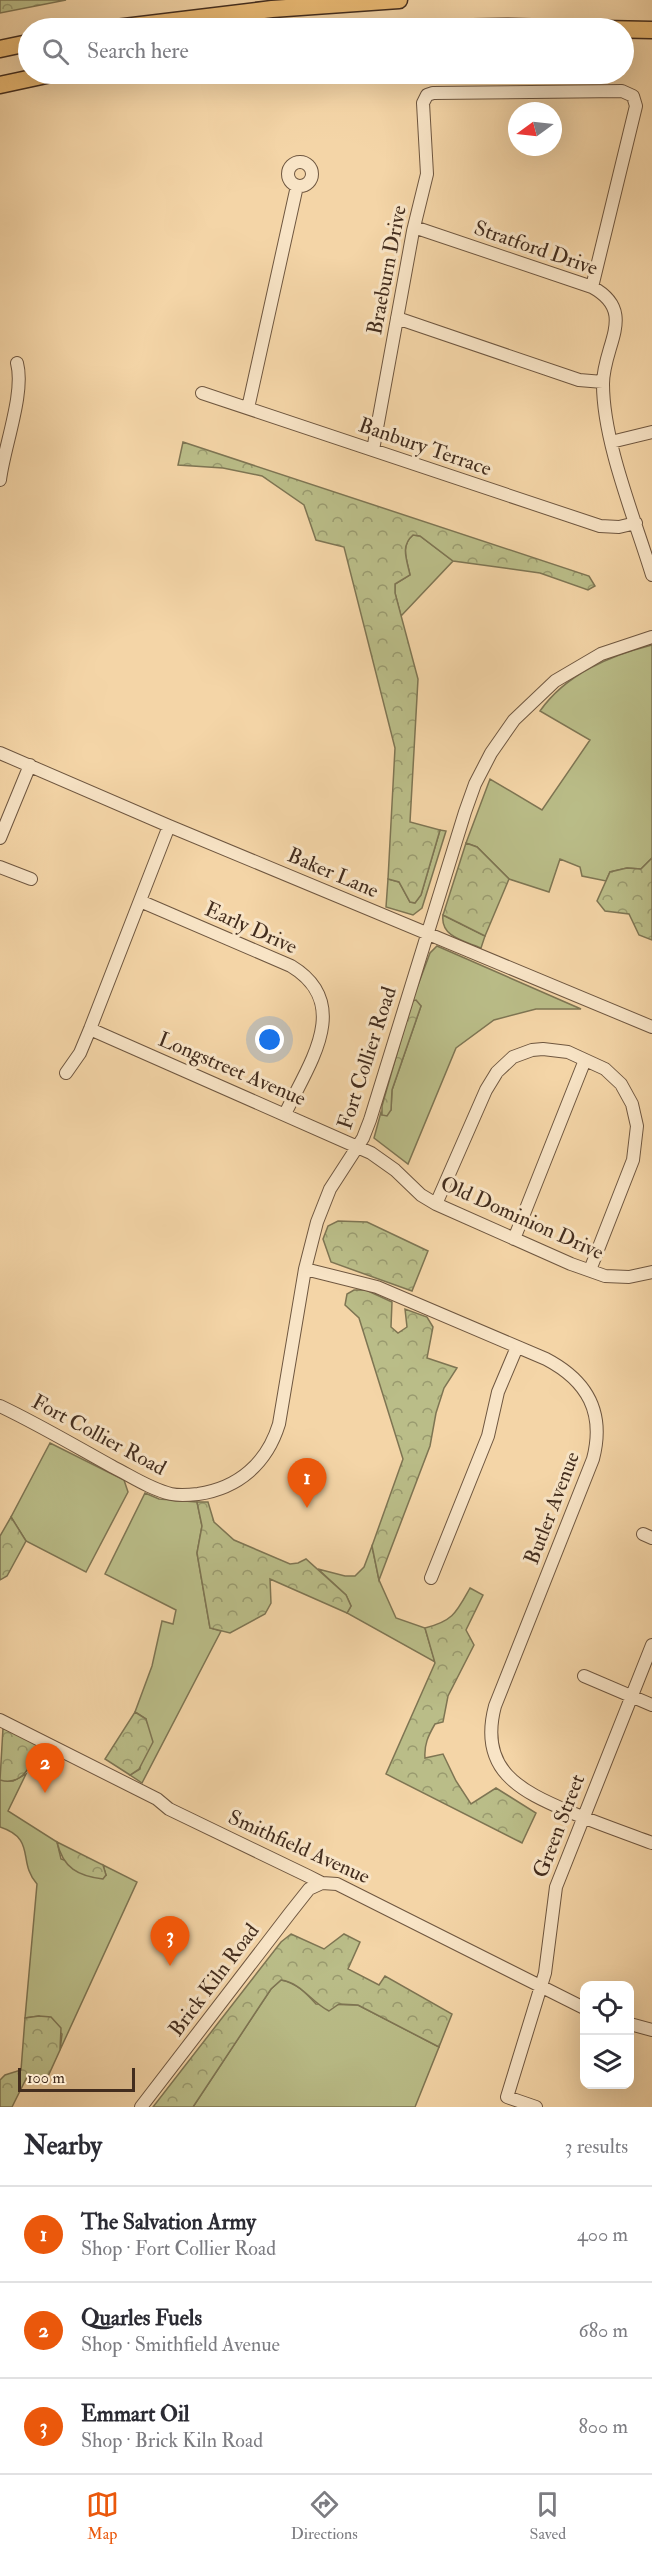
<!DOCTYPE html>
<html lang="en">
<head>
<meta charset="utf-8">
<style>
  :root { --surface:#fff; --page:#f7f7f7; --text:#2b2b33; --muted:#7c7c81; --line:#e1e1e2; --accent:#ea580c }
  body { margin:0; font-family:"IM FELL Double Pica",serif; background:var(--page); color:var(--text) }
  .controls { position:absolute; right:18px; bottom:18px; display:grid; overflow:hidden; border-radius:12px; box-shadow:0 6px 24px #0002 }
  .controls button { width:54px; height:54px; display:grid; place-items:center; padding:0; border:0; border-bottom:2px solid var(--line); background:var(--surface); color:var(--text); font:30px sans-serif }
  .compass { position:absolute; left:508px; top:102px; width:54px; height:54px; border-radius:50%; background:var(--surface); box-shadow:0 6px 24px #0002; rotate:255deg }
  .scale { position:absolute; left:18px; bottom:15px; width:117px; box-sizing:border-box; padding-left:6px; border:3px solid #432d1e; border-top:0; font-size:16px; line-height:21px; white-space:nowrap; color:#432d1e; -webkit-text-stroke:4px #f8e4c6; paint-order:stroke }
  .you { position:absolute; left:270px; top:1040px; width:21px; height:21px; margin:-15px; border:4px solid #fff; border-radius:50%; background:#1a73e8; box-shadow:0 0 0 9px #1a73e833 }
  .badge { display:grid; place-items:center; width:39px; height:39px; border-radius:50%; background:var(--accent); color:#fff; font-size:20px; font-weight:700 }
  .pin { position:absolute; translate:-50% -50px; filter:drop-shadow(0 2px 3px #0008) }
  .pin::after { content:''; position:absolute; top:32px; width:21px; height:18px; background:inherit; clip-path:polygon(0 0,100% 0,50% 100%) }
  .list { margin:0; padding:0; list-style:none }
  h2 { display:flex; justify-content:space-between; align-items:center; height:78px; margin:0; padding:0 24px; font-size:26px }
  h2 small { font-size:20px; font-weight:400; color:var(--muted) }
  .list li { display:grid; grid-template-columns:39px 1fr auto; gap:18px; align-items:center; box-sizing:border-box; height:96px; padding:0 24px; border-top:2px solid var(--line) }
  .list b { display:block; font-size:22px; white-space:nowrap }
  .list p { margin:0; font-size:20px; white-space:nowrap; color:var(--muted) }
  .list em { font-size:20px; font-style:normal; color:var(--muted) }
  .icon { flex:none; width:33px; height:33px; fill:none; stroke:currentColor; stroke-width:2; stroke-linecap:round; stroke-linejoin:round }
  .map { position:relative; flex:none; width:652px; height:2107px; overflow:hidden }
  .search { position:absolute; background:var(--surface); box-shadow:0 6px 24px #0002; left:18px; right:18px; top:18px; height:66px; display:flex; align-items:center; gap:15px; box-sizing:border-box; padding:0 21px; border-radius:33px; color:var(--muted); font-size:22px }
  .sheet { height:366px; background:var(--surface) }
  nav { display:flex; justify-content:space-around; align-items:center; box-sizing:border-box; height:84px; border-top:2px solid var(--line); background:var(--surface); font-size:16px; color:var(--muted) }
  nav a { display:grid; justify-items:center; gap:3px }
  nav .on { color:var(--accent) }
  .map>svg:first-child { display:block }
  .green { fill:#babd88; stroke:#7e7553; stroke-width:1.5 }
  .forest { fill:url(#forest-crowns); stroke:#7e7553; stroke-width:1.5 }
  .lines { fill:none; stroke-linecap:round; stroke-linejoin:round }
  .minor-casing { stroke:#6f5740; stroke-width:14 }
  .highway-casing { stroke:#432d1e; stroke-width:19 }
  .minor { stroke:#f8e4c6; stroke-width:12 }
  .highway { stroke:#eaba74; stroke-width:16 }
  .labels { text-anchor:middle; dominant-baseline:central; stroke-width:6; stroke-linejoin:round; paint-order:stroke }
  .street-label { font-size:21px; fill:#432d1e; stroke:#f8e4c6 }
</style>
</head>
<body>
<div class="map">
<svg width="652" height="2107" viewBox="0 0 652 2107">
  <defs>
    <pattern id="forest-crowns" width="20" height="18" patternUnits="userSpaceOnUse" patternTransform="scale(1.5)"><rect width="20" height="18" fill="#babd88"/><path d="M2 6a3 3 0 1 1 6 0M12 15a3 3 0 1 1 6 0" fill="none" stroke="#999a6f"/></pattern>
  </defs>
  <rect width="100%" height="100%" fill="#f4d5a7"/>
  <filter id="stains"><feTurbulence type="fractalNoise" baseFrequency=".00333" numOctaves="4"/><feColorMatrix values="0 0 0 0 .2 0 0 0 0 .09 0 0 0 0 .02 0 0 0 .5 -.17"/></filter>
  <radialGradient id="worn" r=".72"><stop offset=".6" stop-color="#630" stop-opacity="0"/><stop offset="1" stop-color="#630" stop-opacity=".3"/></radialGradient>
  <!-- green -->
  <path class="green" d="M413 535 420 536 453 561 401 616 395 593V584L410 575C407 560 400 546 413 535Z
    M652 645V858L641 869 627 868 610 872 606 881 582 876 580 867 560 859 549 892 509 879 477 847 466 843 490 779 542 810 590 740 540 711C566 674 609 656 652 645Z
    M440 830 446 831 422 908 413 915 386 907 388 879 399 882 410 902 415 903 421 895Z
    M443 915 485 936 481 948C465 941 440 937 443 915Z
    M437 946 581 1009H536L494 1020 456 1048 408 1164 374 1138 381 1112 382 1115 391 1110 392 1090 421 1006 412 1001 430 953Z
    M50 1443 124 1480 128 1492 86 1572 26 1541 11 1517Z
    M145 1493 159 1499 197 1502 202 1526 197 1553 210 1628 221 1631 142 1783 130 1775 140 1769 146 1719 135 1712 152 1666 162 1621 173 1624 176 1610 105 1574Z
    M372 1546 379 1580 396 1618 425 1628 435 1662 347 1613 351 1606 346 1595 318 1569 345 1576H355L364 1567Z
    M26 1774 8 1811 57 1842 61 1859 106 1875 103 1865 137 1882 60 2050 62 2034 39 2016 25 2018 37 1884C17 1862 37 1839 0 1827V1780L13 1781Z
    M281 1980C297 1983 306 1993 316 2004L358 2005 439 2047 415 2107H193L271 1989Z"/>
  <!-- forest -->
  <path class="forest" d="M0 0H66L0 13Z
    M183 442 589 576 595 586 588 590 540 573 453 561 420 536 413 535C400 546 407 560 410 575L395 584V593L418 679 410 822 440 830 421 895 415 903 410 902 399 882 388 879 395 748 344 547 316 540 304 505 262 476 223 468 178 465Z
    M466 843 477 847 509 879 485 936 443 915Z
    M652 858V940L639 935 629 914 605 911 597 901 610 872 627 868 641 869Z
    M416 1000 421 1006 392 1090 391 1110 387 1116 382 1115V1106L412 1001Z
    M338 1221 367 1222 428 1251 412 1291 331 1262 323 1239 328 1226Z
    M354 1290H366L392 1302 391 1327 398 1333 407 1327 405 1309 427 1317 433 1327 427 1358 457 1368 444 1388 436 1413 430 1446 379 1580 372 1546 403 1459 359 1318 345 1305 347 1294Z
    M197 1502H208L214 1522 234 1540 290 1564 298 1563 306 1559 346 1595 351 1606 347 1613 270 1579 271 1603 265 1614 230 1633 210 1628 197 1553 202 1526Z
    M11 1517 26 1541 7 1576 0 1580V1536Z
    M470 1588 483 1595 466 1630 474 1645 448 1696 443 1722 435 1724C428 1736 424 1745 425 1758L443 1754 456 1781 471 1804 496 1788 536 1813 522 1843 386 1774 435 1663 425 1628C453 1621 456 1613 470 1588Z
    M135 1712 146 1719 153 1742 139 1769 130 1775 105 1759Z
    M3 1728 41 1746C32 1763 23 1787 0 1780Z
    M57 1842 103 1865 106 1875 103 1879C78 1876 63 1868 57 1842Z
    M291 1934 324 1949 344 1934 360 1942 348 1969 379 1985 385 1976 452 2014 439 2047 358 2005 339 2004 329 2011C311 2002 302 1983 281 1980L271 1989 193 2107H153L281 1942Z
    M39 2016 51 2017 61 2028 60 2050 45 2083 27 2077 12 2107H0V2080L5 2075 21 2070 25 2018Z"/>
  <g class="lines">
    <!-- minor casing -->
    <g class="minor-casing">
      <path id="minor" d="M288 174a12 12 0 1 1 24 0a12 12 0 1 1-24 0Z
        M414 227 592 287C638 312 603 345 603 384 603 442 635 519 652 575
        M397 318 579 380 603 382
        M202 393 600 526 619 527 636 523
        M248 408 297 186
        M611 442 652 432
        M373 450 413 231 427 174 423 103 427 95 433 93 622 91 633 96 636 106 592 287
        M0 480C4 447 25 393 17 363
        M0 753 169 826 652 1027
        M0 838 30 765
        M0 867 31 879
        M140 901 291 966C354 1004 308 1065 285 1114
        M90 1029 371 1153 395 1170 421 1195 436 1204 571 1264 605 1276 629 1277 652 1272
        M66 1073 80 1053 90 1029 169 826
        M436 1204 486 1090 497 1072 513 1057 532 1050 543 1049 568 1052 605 1069 621 1084 632 1104 637 1126 633 1160 590 1270
        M514 1239 585 1060
        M305 1269 377 1287 546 1359C588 1381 605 1413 593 1459L495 1706C478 1770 520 1791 570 1812 597 1823 625 1833 652 1843
        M0 1406C38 1424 75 1446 113 1467 131 1476 150 1489 171 1494 180 1496 189 1495 198 1494 239 1488 267 1463 279 1424L305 1269 317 1222 330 1189 363 1138 370 1120 465 812 475 784 491 753 514 720 555 681 601 654 652 637
        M643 1534 652 1538
        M431 1578 488 1436 498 1392 517 1347
        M584 1676 652 1705
        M0 1720 157 1799 169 1809 308 1876 322 1883 337 1884 584 2008
        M630 2024 652 2030
        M141 2107 290 1913 309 1889 322 1883
        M536 2107 507 2097 545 1973 556 1887 652 1645"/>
    </g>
    <!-- highway casing -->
    <g class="highway-casing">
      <path id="highway" d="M116 28 272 9 399 0
        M438 28 507 27 652 30
        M0 49 28 43
        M0 85 51 74"/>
    </g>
    <!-- minor -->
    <use href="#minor" class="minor"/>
    <!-- highway -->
    <use href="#highway" class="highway"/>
  </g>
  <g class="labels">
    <!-- street labels -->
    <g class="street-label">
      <text transform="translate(536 248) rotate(19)">Stratford Drive</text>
      <text transform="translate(387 270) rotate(-79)">Braeburn Drive</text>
      <text transform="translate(425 447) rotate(19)">Banbury Terrace</text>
      <text transform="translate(333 873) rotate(23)">Baker Lane</text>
      <text transform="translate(251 928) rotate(24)">Early Drive</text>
      <text transform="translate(367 1058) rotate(-72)">Fort Collier Road</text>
      <text transform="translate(232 1069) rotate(23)">Longstreet Avenue</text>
      <text transform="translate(522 1218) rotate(24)">Old Dominion Drive</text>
      <text transform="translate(99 1435) rotate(28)">Fort Collier Road</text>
      <text transform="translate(552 1508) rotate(-69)">Butler Avenue</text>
      <text transform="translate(559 1826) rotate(-69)">Green Street</text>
      <text transform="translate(299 1847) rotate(24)">Smithfield Avenue</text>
      <text transform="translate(214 1980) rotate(-53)">Brick Kiln Road</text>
    </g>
  </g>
  <rect width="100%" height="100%" filter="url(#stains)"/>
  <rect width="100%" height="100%" fill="url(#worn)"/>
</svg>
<div class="controls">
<button><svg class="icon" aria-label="locate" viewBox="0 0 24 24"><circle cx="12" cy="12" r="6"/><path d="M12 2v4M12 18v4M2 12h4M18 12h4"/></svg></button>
<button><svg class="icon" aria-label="layers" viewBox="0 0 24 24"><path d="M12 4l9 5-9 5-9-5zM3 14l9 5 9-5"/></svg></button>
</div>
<svg class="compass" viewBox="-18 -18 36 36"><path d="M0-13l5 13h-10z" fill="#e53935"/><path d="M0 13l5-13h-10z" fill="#7c7c81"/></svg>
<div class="scale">100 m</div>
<div class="you"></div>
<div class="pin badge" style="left:307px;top:1508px">1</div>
<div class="pin badge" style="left:45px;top:1793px">2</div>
<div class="pin badge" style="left:170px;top:1966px">3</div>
<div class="search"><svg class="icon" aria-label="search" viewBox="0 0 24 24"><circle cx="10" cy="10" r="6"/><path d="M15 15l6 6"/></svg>Search here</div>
</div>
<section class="sheet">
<h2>Nearby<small>3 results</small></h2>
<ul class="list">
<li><span class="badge">1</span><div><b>The Salvation Army</b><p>Shop · Fort Collier Road</p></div><em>400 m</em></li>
<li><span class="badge">2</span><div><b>Quarles Fuels</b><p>Shop · Smithfield Avenue</p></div><em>680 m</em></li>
<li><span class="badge">3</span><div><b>Emmart Oil</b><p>Shop · Brick Kiln Road</p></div><em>800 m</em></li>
</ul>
</section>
<nav>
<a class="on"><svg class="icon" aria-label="map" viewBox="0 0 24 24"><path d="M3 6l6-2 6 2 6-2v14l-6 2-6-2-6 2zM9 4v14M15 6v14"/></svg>Map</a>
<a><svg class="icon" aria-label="directions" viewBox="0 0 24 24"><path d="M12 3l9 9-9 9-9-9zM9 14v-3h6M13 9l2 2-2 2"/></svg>Directions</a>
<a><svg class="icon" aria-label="saved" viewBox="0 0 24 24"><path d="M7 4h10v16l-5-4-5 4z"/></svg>Saved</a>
</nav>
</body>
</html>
